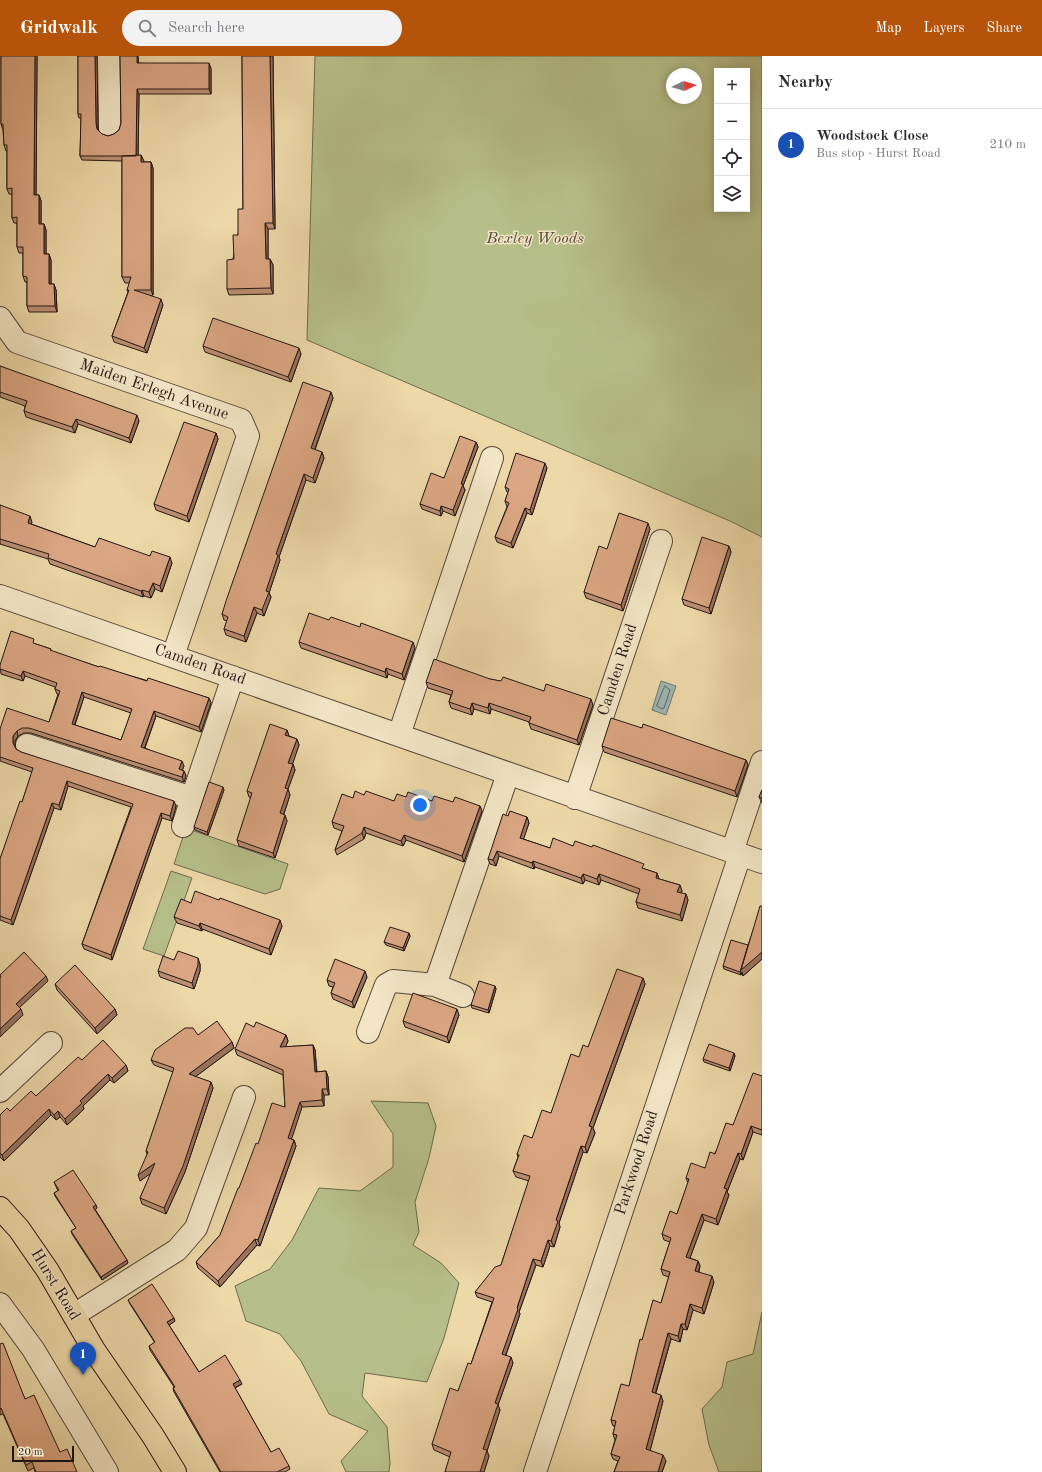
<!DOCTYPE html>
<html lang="en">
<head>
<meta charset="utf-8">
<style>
  :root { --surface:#fff; --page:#f2f2f3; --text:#2b2b33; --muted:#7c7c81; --line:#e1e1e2; --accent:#b45309 }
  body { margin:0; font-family:"Old Standard TT",serif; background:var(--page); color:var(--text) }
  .controls { position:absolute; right:12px; top:12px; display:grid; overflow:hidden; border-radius:0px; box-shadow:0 2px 10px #0003 }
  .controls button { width:36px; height:36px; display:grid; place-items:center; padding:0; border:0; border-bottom:1px solid var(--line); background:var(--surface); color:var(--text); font:20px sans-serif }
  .compass { position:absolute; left:666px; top:12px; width:36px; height:36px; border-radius:50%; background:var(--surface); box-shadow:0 2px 10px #0003; rotate:86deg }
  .scale { position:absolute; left:12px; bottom:10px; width:62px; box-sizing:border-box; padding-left:4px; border:2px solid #221612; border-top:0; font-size:11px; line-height:14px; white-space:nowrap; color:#221612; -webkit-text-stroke:3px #f3e6c6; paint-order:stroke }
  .you { position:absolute; left:420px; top:749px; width:14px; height:14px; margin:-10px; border:3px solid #fff; border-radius:50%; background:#1a73e8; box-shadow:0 0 0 6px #1a73e833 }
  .badge { display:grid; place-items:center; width:26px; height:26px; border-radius:50%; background:var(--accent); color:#fff; font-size:13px; font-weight:700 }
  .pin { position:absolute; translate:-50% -33px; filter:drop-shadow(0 1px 2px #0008) }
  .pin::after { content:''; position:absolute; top:21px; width:14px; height:12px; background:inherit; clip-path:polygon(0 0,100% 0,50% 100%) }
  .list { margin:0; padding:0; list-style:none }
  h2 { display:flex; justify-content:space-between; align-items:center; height:52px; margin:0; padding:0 16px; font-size:17px }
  h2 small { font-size:13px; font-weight:400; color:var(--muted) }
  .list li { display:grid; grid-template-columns:26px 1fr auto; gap:12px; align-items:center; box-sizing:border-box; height:72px; padding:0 16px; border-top:1px solid var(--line) }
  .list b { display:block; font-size:15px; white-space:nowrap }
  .list p { margin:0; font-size:13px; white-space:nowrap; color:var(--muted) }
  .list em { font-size:13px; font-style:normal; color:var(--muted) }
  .icon { flex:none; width:22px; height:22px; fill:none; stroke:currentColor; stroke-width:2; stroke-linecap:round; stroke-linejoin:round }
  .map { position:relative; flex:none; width:762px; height:1416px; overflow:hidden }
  header { display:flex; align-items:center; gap:24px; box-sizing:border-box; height:56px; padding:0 20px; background:var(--accent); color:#fff }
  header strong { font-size:19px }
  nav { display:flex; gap:22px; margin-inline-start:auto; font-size:14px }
  .search { width:280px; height:36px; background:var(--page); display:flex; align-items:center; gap:10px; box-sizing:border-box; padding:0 14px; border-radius:22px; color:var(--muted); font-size:15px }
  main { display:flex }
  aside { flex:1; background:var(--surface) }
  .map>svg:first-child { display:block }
  .green { fill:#b6bf89; stroke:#6c6a4e; fill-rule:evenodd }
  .water { fill:#9eb7b3; stroke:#6c7773 }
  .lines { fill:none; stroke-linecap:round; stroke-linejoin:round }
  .shore { stroke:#606662; stroke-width:1 }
  .minor-casing { stroke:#554638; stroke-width:24 }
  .major-casing { stroke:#221612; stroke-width:24 }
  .minor { stroke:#f3e6c6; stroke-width:22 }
  .major { stroke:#edd8a8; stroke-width:22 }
  .wall { fill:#bc8f71; stroke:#221612; fill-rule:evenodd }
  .shaded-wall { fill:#99745c; stroke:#221612 }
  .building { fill:#dba683; stroke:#221612; fill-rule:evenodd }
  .labels { text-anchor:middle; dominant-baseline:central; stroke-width:3; stroke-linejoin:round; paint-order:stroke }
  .park-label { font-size:16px; font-style:italic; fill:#4e4936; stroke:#f3e6c6 }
  .street-label { font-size:16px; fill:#221612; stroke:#f3e6c6 }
</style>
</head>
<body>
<header>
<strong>Gridwalk</strong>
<div class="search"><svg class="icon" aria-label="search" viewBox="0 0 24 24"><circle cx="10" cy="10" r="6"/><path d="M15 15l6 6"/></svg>Search here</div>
<nav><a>Map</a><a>Layers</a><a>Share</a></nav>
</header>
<main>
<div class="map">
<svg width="762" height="1416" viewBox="0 0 762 1416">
  <rect width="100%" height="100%" fill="#edd8a8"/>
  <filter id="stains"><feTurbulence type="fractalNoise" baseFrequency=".005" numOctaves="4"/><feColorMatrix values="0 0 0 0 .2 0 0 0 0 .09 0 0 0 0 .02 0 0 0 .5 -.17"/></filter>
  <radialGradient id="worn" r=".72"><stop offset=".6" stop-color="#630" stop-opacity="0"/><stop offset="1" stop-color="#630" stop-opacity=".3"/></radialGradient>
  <!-- green -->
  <path class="green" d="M315 0H762V481L730 465 307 284ZM717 15H747V153H717ZM672 18H696V42H672Z
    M186 772 288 808 280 833 265 838 174 808Z
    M171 815 192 822 164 900 143 893Z
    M371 1045 428 1047 436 1070 429 1102 415 1146 419 1176 413 1189 441 1207 459 1227 444 1282 427 1326 365 1317 362 1340 387 1371 390 1407 389 1416H346L341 1405 368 1375 329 1358 301 1305 280 1278 246 1265 235 1230 270 1213 292 1184 319 1132 360 1135 393 1111V1078Z
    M762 1256V1416H719L709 1389 702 1353 722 1331 727 1306 753 1298Z"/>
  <!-- water -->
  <path class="water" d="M661 625 676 630 666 659 652 654Z"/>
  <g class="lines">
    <!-- shore -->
    <path class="shore" d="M665 630 670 634 664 652 662 653 657 650Z"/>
    <!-- minor casing -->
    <g class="minor-casing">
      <path id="minor" d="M109 0 110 72
        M0 262 17 286 241 364 248 380 173 600
        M0 540 762 806
        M399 679 492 402
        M27 689 192 742 183 770
        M192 742 233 621
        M575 742 661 485
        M732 796 762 706
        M463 940 435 929 508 718
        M368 976 386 929 393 925 435 929
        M0 1035 51 987
        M0 1248 33 1293 107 1416
        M74 1259 177 1194 196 1172 244 1041
        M535 1416 740 799"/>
    </g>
    <!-- major casing -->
    <g class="major-casing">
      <path id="major" d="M0 1152 19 1173 48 1215 94 1294 153 1380 175 1416"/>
    </g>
    <!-- minor -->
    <use href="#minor" class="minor"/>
    <!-- major -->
    <use href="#major" class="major"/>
  </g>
  <!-- wall -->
  <path class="wall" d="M1 0H37L36 139H39L41 145V168H44L46 174V198H49L51 204V228H54L56 234 57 256H29L27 250V226H25L23 220V197H19L17 191V167H14L12 162V138H9L7 133V95H6L4 89 3 74 1 68Z
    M78 0 98 74 102 78 108 80 114 78 119 74 121 67 120 0H138V7L211 12V38H139L138 100 141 99 144 106H151L153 112V239L151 240 163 249 147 297 114 286 112 280 128 236 127 234 130 227H125L122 221V105L82 104 80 100 81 62H79L78 58Z
    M242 0H273L275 173H268V203H270L273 209V238L229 239 227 233 243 153Z
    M203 290 301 298 291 326 205 296Z
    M0 310 139 365 131 387 78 368 75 377 26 361 24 355 25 350 0 341Z
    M331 336 333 342 315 394 322 396 324 402 315 427 306 424 279 501 280 504 269 537 271 541 264 560 257 557 246 586 226 579 224 573 227 565 224 564 222 558Z
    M216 377 218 383 189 466 156 454 154 448Z
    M476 386 478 391 463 430 465 434 455 460 443 455 441 460 422 453 420 448Z
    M547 412 532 459 527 457 513 492 497 486 495 481 507 451 505 445 508 437 507 436 505 431Z
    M0 449 32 466 31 468 95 491 150 500 172 507 162 536 155 533 151 542 144 540 143 541 50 508 48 503 0 488Z
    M650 473 623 555 586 542 584 536 607 493Z
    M729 490 731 496 711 558 684 549 682 543Z
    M329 564 415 592 404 624 388 618 387 622 301 592 299 586Z
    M36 588 51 593V595L99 611 209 642 211 647 201 676 156 660 145 692 184 710 182 714 184 715 186 720 184 726 31 677H24L18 680 15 685V690L16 693 21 696 176 750 172 765 162 762 112 904 84 893 82 888 131 751 68 730 61 754 54 752 13 869 0 864V803L22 746 32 716 0 705V673L49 666 58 638H57L55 633V631L25 620 23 625 1 618 0 609ZM84 641 131 657 121 684 75 669Z
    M490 623 544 635 593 649 579 689 531 673 529 667V666L491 653 490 658 474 653 472 659 451 652 449 646 451 639 428 632 426 626Z
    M642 672 746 704 748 709 737 741 604 696 602 690Z
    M287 674 289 680 297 683 299 689 292 708H293L295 714 288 733 290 739 284 758 287 765 275 802 239 790 237 784 251 742 249 741 247 735Z
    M224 734 208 779 195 774 194 771Z
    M762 734V747L759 741Z
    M364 739 394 745 406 741 432 745 453 746 480 750 482 755 464 806 406 784 403 790 366 777 364 783 337 799 335 794 342 775 334 772 332 766 353 742Z
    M508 760 527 761 529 767 523 783 550 792 573 790 657 817 659 823 680 829 682 835 681 837 686 838 688 844 682 865 638 852 636 846 639 838 601 824 599 829 585 824 583 828 535 811 534 813 499 800 496 810 490 808 488 803Z
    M191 847 282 870 271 899 202 873V875L177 867 174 861Z
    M762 850V903L743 920 742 916 741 919 724 913 723 910 748 889Z
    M409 877 410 880 404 895 386 889 384 886Z
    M174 904 200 908V915L194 933 160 921 158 915Z
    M367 921 354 952 333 943 331 937 333 931 329 930 327 924Z
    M643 922 645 928 593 1072 595 1077 587 1097 583 1096 559 1167 560 1171 554 1191 550 1190 543 1211 536 1209 519 1256 520 1258 506 1299 513 1307 498 1349 500 1354 487 1395 489 1400 484 1416H445L450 1401 434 1394 432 1388 458 1335 471 1308 492 1246 477 1241 475 1236 501 1209 529 1125 516 1121 513 1115 518 1101 517 1098 532 1082 551 1057 579 1001 588 991Z
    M55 928 115 953 117 959 97 978 57 934Z
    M495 930 496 933 489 957 472 952 471 949Z
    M459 959 449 987 405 971 403 965Z
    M254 971 286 979 288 985 285 991 313 989 315 994 317 1016 326 1015 328 1021 329 1039H324V1050L302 1051 291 1083 294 1084 296 1090 260 1190 257 1189 220 1231 198 1212 196 1206 220 1179 258 1088 285 1051 283 1019 237 999 235 993Z
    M198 979 232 986 234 992 195 1021 211 1026 213 1032 185 1116 166 1158 142 1148 140 1142 151 1117 140 1125 147 1098 146 1095 173 1016 154 1009 151 1004Z
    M734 997 735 1000 730 1015 704 1006 703 1003Z
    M82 1004 126 1009 128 1015 114 1027 110 1024 83 1050 84 1053 67 1069 60 1061 56 1064 51 1059 4 1105 0 1101V1059L10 1055 36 1040Z
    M762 1020V1079L753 1076 743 1104 740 1103 727 1136 729 1139 718 1169 704 1164 690 1202 698 1205 700 1210 699 1216 714 1226 704 1258 693 1254 687 1274 683 1273 680 1286 671 1283 656 1337 663 1345 650 1394 666 1405 662 1416H614L618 1405 613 1403 611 1398 615 1384 613 1378 615 1370H613L611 1364 629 1330 642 1284 661 1247 669 1221 663 1219 661 1213 670 1186 664 1184 662 1178 677 1158 688 1127 686 1122 705 1112 733 1069Z
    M54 1126 96 1149 97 1152 95 1153 127 1204 128 1207 102 1224 72 1178 71 1175 76 1172 55 1140 54 1137 58 1135Z
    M128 1244 175 1265 169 1269 199 1316 242 1328 235 1332 271 1396 289 1410 290 1413 285 1416H220L174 1336 173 1332 174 1331 150 1294 149 1290 155 1287 130 1248Z
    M0 1288 25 1343 60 1396 77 1416H35L34 1412 28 1415 3 1358 0 1359Z"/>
  <!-- shaded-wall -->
  <path class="shaded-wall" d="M35 0H37L36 145 34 139Z
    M95 0H97L98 72 99 78 96 67Z
    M137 0H138L139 12 137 7Z
    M270 0H273L275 173 273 167Z
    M209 7 211 12V38L209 33Z
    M137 33 139 38 138 105 136 100Z
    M141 99 144 105 143 112 141 106Z
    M151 106 153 112V239L151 234Z
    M39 139 41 145V174L39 168Z
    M265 167 268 173V209L266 203Z
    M44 168 46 174V204L44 198Z
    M49 198 51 204V234L49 228Z
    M270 203 273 209V238L271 232Z
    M54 228 56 234 57 256 55 250Z
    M161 243 163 249 147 297 144 292Z
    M299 292 301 298 291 326 288 321Z
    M331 336 333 342 313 398 311 392Z
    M137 359 139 365 131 387 129 382Z
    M76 363 78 368 75 377 72 371Z
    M216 377 218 383 189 466 187 460Z
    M476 386 478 391 463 430 465 434 455 460 453 454 461 428Z
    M322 396 324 402 315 427 313 422Z
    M545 407 547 412 532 459 530 454Z
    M304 418 306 424 279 501 280 504 269 537 271 541 264 560 262 554 266 535 276 498Z
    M441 450 443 455 441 460 440 455Z
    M525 452 527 457 513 492 511 487Z
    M30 460 32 466 30 473 28 467Z
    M648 467 650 473 623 555 621 549Z
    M729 490 731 496 711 558 709 552Z
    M170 501 172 507 162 536 160 530Z
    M153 527 155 533 151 542 149 536Z
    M142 534 144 540 143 541 141 535Z
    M254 551 257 557 246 586 244 580Z
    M413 586 415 592 404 624 402 618Z
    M386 612 388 618 387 622 385 616Z
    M23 615 25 620 23 625 21 620Z
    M82 636 84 641 73 673 72 668Z
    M209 642 211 647 201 676 199 671Z
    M591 643 593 649 579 689 577 684Z
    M472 647 474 653 472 659 470 653Z
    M489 647 491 653 490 658 488 652Z
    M154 655 156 660 143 696 141 691Z
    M287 674 289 680 287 685 285 679Z
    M17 675 18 680 15 685V692L13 687V680Z
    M297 683 299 689 291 713 288 707Z
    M746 704 748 709 737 741 735 735Z
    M182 705 184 710 181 718 179 713Z
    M293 708 295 714 288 733 290 739 282 763 280 757 285 732Z
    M184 715 186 720 184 726 182 721Z
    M67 725 68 730 61 754 59 749Z
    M223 731 224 734 208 779 207 776Z
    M174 745 176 750 172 765 170 760Z
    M52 747 54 752 13 869 11 864Z
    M480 750 482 755 464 806 462 800Z
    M161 757 162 762 112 904 111 899Z
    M285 759 287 765 275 802 273 797Z
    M527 761 529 767 522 788 520 782Z
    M364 771 366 777 364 783 362 777Z
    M404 779 406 784 403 790 401 785Z
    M497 795 499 800 496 810 493 804Z
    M533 805 535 811 534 813 532 807Z
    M657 817 659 823 658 828 656 822Z
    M583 818 585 824 583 828 581 822Z
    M599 818 601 824 599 829 597 823Z
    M680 829 682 835 679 842 677 836Z
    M686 838 688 844 682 865 680 859Z
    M280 864 282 870 271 899 269 893Z
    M200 867 202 873V875L199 870Z
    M409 877 410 880 404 895 403 892Z
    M748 889 762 896V903L743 920 742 916 741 919 740 916Z
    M198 902 200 908V915L194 933 192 927Z
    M365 915 367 921 354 952 352 946Z
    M46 920 48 925 18 953 16 948Z
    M643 922 645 928 593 1072 595 1077 587 1097 585 1091 589 1070Z
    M495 930 496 933 489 957 488 954Z
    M21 953 23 959 0 981V973Z
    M115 953 117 959 97 978 95 972Z
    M457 953 459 959 449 987 447 981Z
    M286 979 288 985 283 997 280 991Z
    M232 986 234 992 191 1024 189 1018Z
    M313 989 315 994 317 1022 315 1016Z
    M734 997 735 1000 730 1015 729 1012Z
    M126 1009 128 1015 114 1027 112 1022Z
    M326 1015 328 1021 329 1039 327 1033Z
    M108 1018 110 1024 83 1050 84 1053 67 1069 65 1063 80 1045Z
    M211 1026 213 1032 185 1116 166 1158 164 1152Z
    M322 1033 324 1039V1050L322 1044Z
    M300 1046 302 1051 290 1088 288 1082Z
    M49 1053 51 1059 4 1105 2 1099Z
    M58 1055 60 1061 56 1064 54 1059Z
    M751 1070 753 1076 743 1104 741 1098Z
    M294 1084 296 1090 260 1190 258 1184Z
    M581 1090 583 1096 559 1167 560 1171 554 1191 551 1185 556 1164Z
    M738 1097 740 1103 727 1136 729 1139 718 1169 716 1163 724 1132Z
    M155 1107 157 1113 140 1125 138 1119Z
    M96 1149 97 1152 95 1154 93 1151Z
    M702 1158 704 1164 688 1207 686 1201Z
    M255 1183 257 1189 220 1231 218 1225Z
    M548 1184 550 1190 543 1211 541 1205Z
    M533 1203 536 1209 519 1256 520 1258 504 1304 502 1298Z
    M127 1204 128 1207 102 1224 101 1221Z
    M698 1205 700 1210 697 1220 695 1215Z
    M712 1220 714 1226 704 1258 702 1252Z
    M690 1248 693 1254 687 1274 685 1268Z
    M174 1262 175 1265 168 1270 167 1266Z
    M681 1268 683 1273 680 1286 678 1280Z
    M668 1277 671 1283 654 1342 652 1336Z
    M511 1301 513 1307 498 1349 500 1354 487 1395 489 1400 484 1416H480L483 1393 495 1347Z
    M240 1324 242 1328 234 1332 233 1328Z
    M661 1339 663 1345 649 1399 646 1393Z
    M663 1399 666 1405 662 1416H658Z"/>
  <!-- building -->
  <path class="building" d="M1 0H35L34 139H39V168H44V198H49V228H54L55 250H27V221L23 220V191H17V161L12 162V132L7 133V89H4L3 68H1Z
    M78 0H95L96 67 97 73 102 78 108 80 114 78 119 74 121 67 120 0H137V7H209V33H137L136 100H80L81 58H78Z
    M242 0H270L273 167H265L266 203H270L271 232 227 233V204L234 203 233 179H238V153H243Z
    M141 99V106H151V234H134L161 243 144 292 112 280 129 234H127L131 221H122V100Z
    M213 262 299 292 288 321 203 290Z
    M0 310 137 359 129 382 76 363 72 371 24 355 27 345 0 336Z
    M303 326 331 336 311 392 322 396 313 422 304 418 276 498 278 499 266 535 269 536 262 554 254 551 244 580 224 573 228 561 222 558 227 542Z
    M184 366 216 377 187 460 154 448Z
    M460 380 476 386 461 428H463L453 454 441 450 440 455 420 448 431 417 444 422Z
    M516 397 545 407 530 454 525 452 511 487 495 481 509 447 505 445 509 433 505 431Z
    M0 449 30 460 28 467 95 491 99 482 150 500 152 495 170 501 160 530 153 527 149 536 142 534 141 535 48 502 49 498 0 483Z
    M619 457 648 467 621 549 584 536 599 490 607 493Z
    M702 481 729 490 709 552 682 543Z
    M309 557 329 564 331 561 360 571 361 567 413 586 402 618 386 612 385 616 299 586Z
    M11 575 34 583 33 587 51 593 50 594 99 611 100 610 147 625 148 622 209 642 199 671 154 655 141 691 182 705 179 713 184 715 182 721 29 672H22L17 675 13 680V687L16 693 21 696 174 745 170 760 161 757 111 899 82 888 133 748 67 725 59 749 52 747 11 864 0 860V803L20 745 22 746 33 712 0 701V673L7 652 49 666 60 635 55 633 57 627 23 615 21 620 0 613V609ZM82 636 132 653 121 684 72 668Z
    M434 603 490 623 501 625 503 621 544 635 546 628 591 643 577 684 529 667 531 661 489 647 488 652 472 647 470 653 449 646 453 635 426 626Z
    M611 662 642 672 643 668 746 704 735 735 602 690Z
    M270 668 287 674 285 679 297 683 288 707 293 708 285 732 288 733 280 757 285 759 273 797 237 784 252 737 247 735Z
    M209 726 223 731 207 776 194 771Z
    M762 734V742L759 741Z
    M355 735 364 739 366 735 394 745 397 738 406 741 408 736 432 745 434 740 453 746 455 741 480 750 462 800 404 779 401 785 364 771 362 777 335 794 344 770 332 766 342 738 353 742Z
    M510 755 527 761 520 782 550 792 553 782 573 790 575 785 592 791 593 789 644 808 642 812 657 817 656 822 680 829 677 836 686 838 680 859 636 846 640 833 599 818 597 823 583 818 581 822 533 805 532 807 497 795 493 804 488 803 503 758 508 760Z
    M195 835 219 844 220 842 280 864 269 893 200 867 199 870 174 861 181 843 191 847Z
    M760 850H762V896L741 914Z
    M390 871 409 877 403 892 384 886Z
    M731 884 748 889 740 916 723 910Z
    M178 895 198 902V909L192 927 158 915 163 900 174 904Z
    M24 896 46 920 16 948 21 953 0 973V922L1 921 0 919Z
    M335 903 365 915 352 946 331 937 335 927 327 924Z
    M75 909 115 953 95 972 55 928Z
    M617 913 643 922 589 1070 592 1071 585 1091 581 1090 556 1164 558 1165 551 1185 548 1184 541 1205 533 1203 517 1252 518 1253 502 1298 511 1301 495 1347 498 1348 483 1393 487 1394 480 1416H445L451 1396 432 1388 450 1332 458 1335 468 1307 471 1308 494 1242 475 1236 495 1211 501 1209 530 1120 513 1115 519 1099 517 1098 524 1079 532 1082 542 1054 551 1057 571 998 579 1001 583 989 588 991Z
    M479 925 495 930 488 954 471 949Z
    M413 937 457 953 447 981 403 965Z
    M217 965 232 986 189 1018 211 1026 183 1110 164 1152 140 1142 155 1107 138 1119 148 1096 146 1095 174 1012 151 1004 155 994 185 972H193L198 979Z
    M256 966 286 979 280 991 313 989 315 1016 326 1015 327 1033H322V1044L300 1046 288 1082 294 1084 258 1184 255 1183 218 1225 196 1206 220 1179 238 1132H239L256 1087 258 1088 272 1047 285 1051 283 1014 235 993 246 967 254 971Z
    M103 984 126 1009 112 1022 108 1018 80 1045 82 1047 65 1063 58 1055 54 1059 49 1053 2 1099 0 1097V1059L7 1052 10 1055 31 1035 36 1040 78 1001 82 1004Z
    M709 988 734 997 729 1012 703 1003Z
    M753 1017 762 1020V1074L751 1070 741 1098 738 1097 724 1132 727 1133 716 1163 702 1158 686 1201 698 1205 695 1215 712 1220 702 1252 690 1248 685 1268H681L678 1280 668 1277 652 1336 661 1339 646 1393 663 1399 658 1416H614L620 1401 611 1398 617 1379 613 1378 616 1365 611 1364 621 1328 629 1330 640 1283 642 1284 653 1244 661 1247 670 1216 661 1213 671 1182 662 1178 670 1155 677 1158 689 1123 686 1122 691 1107 705 1112 710 1096 715 1098 726 1067 733 1069Z
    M73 1114 96 1149 93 1151 127 1204 101 1221 71 1175 76 1172 54 1137 59 1134 54 1126Z
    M152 1228 174 1262 167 1266 199 1316 225 1299 240 1324 233 1328 271 1396 279 1392 289 1410 277 1416H221L173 1332 175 1331 149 1290 155 1286 128 1244Z
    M3 1287 25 1343 34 1339 60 1396 67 1393 77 1416H36L32 1406 26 1409 1 1352 0 1353V1288Z"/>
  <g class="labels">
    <!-- park labels -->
    <g class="park-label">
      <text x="535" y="183">Bexley Woods</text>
    </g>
    <!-- street labels -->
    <g class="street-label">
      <text transform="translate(154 334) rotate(19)">Maiden Erlegh Avenue</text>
      <text transform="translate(200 609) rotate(19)">Camden Road</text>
      <text transform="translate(618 614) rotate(-72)">Camden Road</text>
      <text transform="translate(637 1107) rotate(-72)">Parkwood Road</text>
      <text transform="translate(55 1229) rotate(59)">Hurst Road</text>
    </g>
  </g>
  <rect width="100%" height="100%" filter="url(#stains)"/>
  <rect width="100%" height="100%" fill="url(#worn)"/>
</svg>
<div class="controls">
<button>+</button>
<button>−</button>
<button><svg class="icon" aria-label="locate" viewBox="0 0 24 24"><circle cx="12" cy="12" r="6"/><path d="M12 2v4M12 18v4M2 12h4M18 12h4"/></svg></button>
<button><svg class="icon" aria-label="layers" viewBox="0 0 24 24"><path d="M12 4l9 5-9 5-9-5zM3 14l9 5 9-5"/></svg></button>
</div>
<svg class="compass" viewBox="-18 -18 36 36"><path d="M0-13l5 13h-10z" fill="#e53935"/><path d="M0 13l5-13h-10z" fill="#7c7c81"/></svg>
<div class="scale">20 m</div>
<div class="you"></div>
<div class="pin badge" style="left:83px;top:1319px;background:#1a4fb4">1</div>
</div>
<aside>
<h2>Nearby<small></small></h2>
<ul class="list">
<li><span class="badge" style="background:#1a4fb4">1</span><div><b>Woodstock Close</b><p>Bus stop · Hurst Road</p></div><em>210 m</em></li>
</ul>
</aside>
</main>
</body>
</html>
